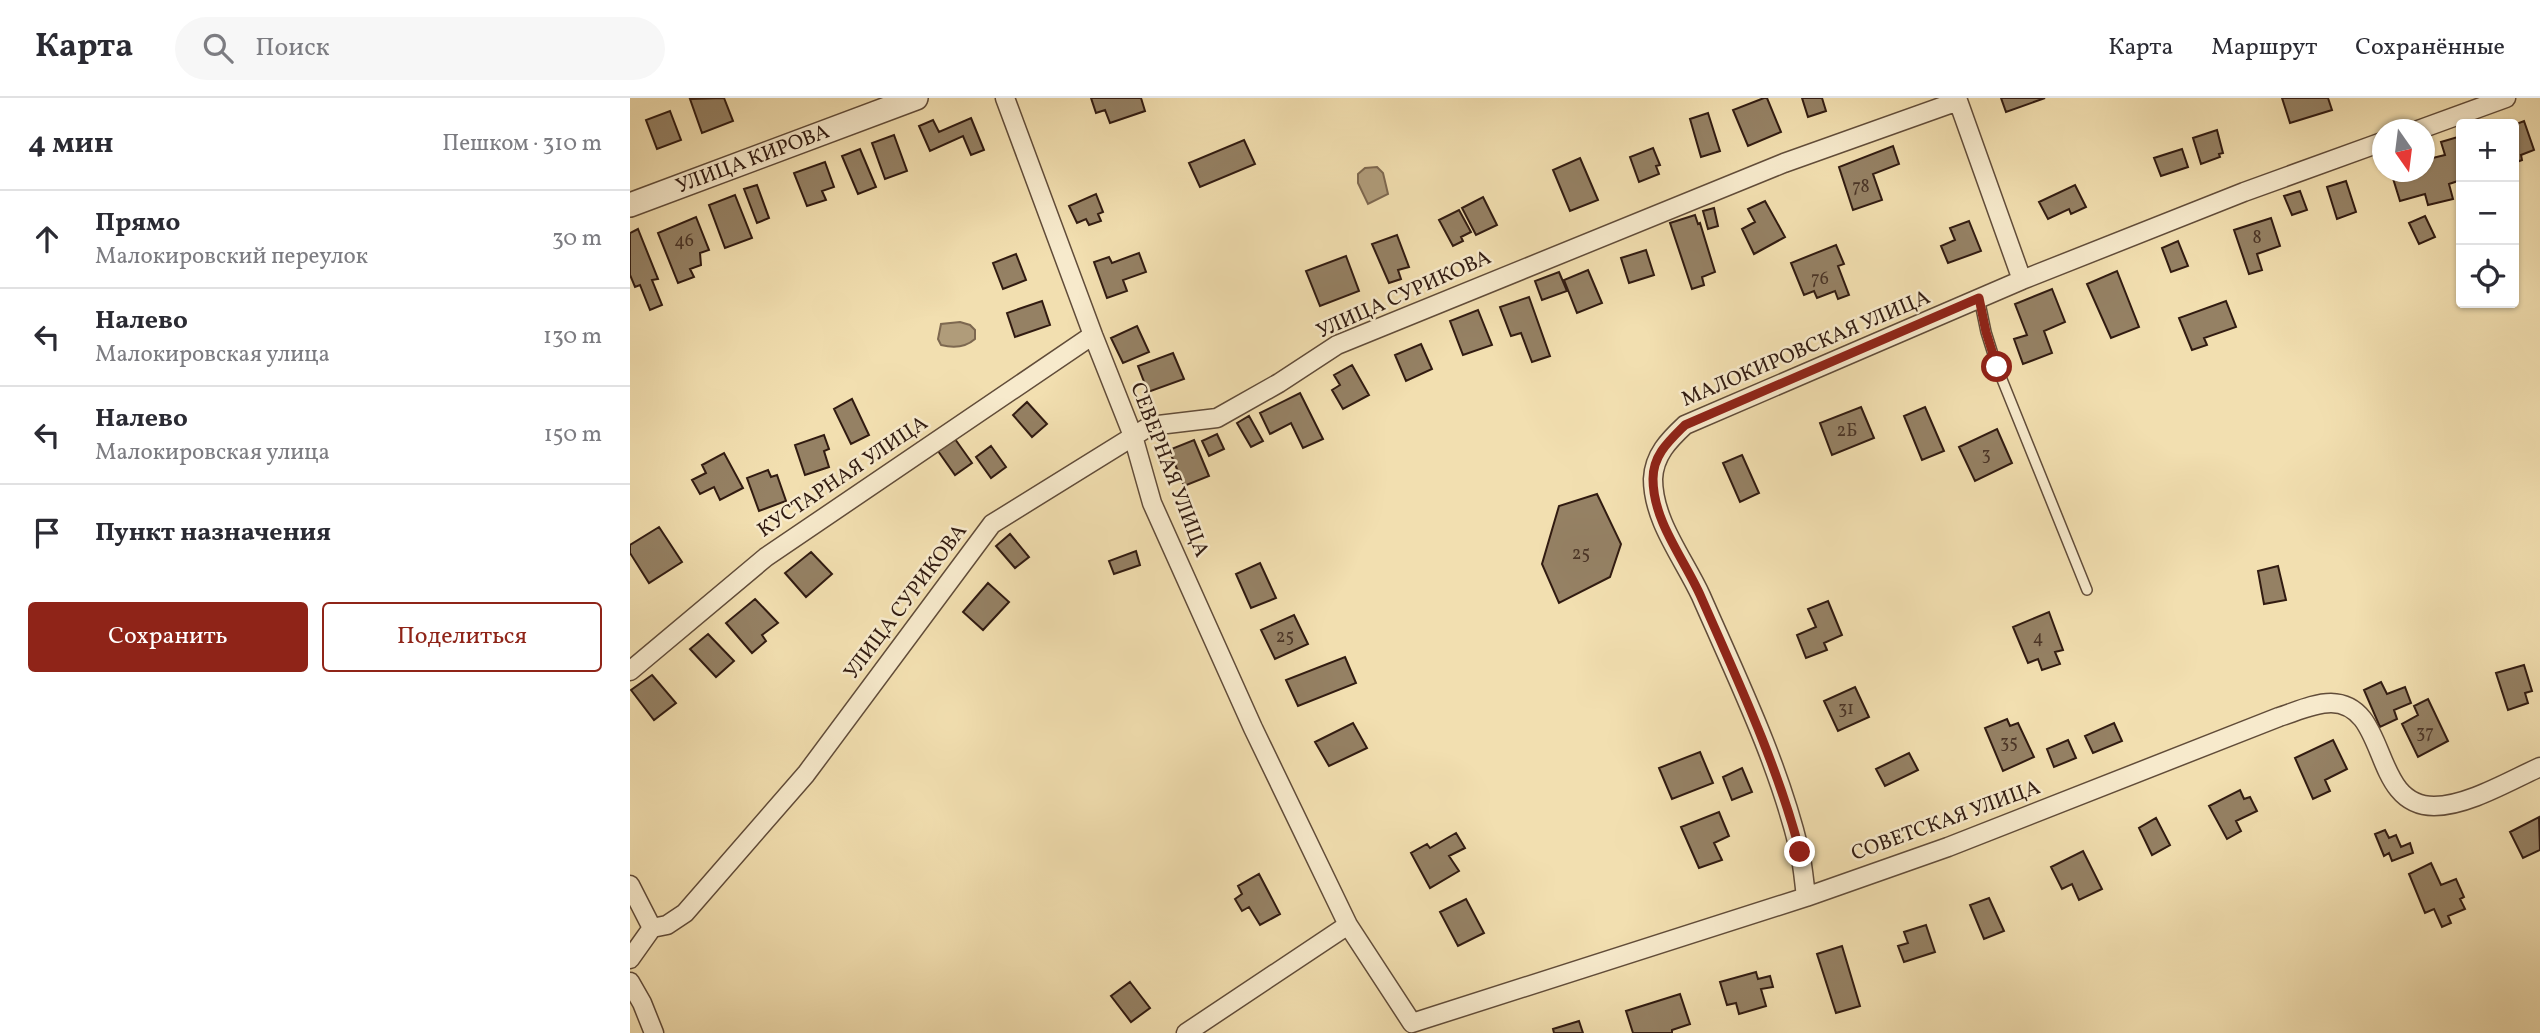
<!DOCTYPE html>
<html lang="ru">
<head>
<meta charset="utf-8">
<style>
  :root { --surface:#fff; --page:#f7f7f7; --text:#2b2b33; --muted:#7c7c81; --line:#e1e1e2; --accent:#8f2418 }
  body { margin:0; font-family:Vollkorn,serif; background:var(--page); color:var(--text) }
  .controls { position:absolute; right:21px; top:21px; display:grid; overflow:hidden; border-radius:7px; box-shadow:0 2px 5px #0004 }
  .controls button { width:63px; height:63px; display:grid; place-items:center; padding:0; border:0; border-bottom:2px solid var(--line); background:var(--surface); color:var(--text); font:35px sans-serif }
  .compass { position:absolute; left:1742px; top:21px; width:63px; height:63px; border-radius:50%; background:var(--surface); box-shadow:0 2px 5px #0004; rotate:166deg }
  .stop { position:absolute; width:21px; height:21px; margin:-16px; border:5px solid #8f2418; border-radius:50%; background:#fff }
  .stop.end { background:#8f2418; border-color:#fff; box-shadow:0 2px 7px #0008 }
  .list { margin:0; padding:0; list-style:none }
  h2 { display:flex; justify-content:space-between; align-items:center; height:91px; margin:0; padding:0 28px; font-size:30px }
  h2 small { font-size:23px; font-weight:400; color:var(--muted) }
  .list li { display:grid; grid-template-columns:46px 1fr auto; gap:21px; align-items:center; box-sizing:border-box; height:98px; padding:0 28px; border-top:2px solid var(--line) }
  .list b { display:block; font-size:26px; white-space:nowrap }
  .list p { margin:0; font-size:23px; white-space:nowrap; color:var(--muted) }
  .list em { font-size:23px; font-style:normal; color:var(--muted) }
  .actions { display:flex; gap:14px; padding:21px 28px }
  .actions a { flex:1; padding:16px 0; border:2px solid var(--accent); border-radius:7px; text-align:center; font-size:24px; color:var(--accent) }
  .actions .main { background:var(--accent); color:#fff }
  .icon { flex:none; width:38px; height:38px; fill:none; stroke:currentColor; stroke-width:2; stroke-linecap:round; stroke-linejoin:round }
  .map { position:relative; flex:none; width:1910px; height:935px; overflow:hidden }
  header { display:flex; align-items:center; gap:42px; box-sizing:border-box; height:98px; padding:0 35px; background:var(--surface); border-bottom:2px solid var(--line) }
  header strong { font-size:33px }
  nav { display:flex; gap:38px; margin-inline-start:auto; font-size:24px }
  .search { width:490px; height:63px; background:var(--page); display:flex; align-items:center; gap:18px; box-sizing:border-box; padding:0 24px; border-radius:38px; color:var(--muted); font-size:26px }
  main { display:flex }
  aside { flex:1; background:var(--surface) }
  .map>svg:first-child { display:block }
  .water { fill:#b09c7a; stroke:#7d6850; stroke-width:2 }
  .building { fill:#958164; stroke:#311b11; stroke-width:2 }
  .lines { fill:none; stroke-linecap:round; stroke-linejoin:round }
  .service-casing { stroke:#614c39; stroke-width:12 }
  .minor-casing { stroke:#614c39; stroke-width:21 }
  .tertiary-casing { stroke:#614c39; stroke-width:26 }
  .service { stroke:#f7eacc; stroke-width:9 }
  .minor { stroke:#f7eacc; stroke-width:18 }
  .tertiary { stroke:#f7eacc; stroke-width:23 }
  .route { stroke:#8f2418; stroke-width:9 }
  .labels { text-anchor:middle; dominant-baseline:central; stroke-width:5; stroke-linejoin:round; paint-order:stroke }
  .number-label { font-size:18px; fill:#4a3426 }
  .street-label { font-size:21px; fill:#311b11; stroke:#f7eacc }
</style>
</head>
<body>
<header>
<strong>Карта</strong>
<div class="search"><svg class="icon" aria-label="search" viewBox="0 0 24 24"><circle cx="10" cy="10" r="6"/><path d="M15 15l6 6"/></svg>Поиск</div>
<nav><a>Карта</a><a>Маршрут</a><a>Сохранённые</a></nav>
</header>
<main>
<aside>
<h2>4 мин<small>Пешком · 310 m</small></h2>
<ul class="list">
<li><svg class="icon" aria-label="ahead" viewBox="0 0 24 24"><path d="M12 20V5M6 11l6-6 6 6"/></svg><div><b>Прямо</b><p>Малокировский переулок</p></div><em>30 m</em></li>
<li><svg class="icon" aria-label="left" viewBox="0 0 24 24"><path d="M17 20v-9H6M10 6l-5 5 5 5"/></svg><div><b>Налево</b><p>Малокировская улица</p></div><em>130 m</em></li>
<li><svg class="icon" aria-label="left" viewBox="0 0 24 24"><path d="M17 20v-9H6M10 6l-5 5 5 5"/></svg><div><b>Налево</b><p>Малокировская улица</p></div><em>150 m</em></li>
<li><svg class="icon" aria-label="arrive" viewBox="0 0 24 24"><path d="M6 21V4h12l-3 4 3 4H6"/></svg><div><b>Пункт назначения</b></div></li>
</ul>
<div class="actions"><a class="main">Сохранить</a><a>Поделиться</a></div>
</aside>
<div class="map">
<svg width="1910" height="935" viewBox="0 0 1910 935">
  <rect width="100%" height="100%" fill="#f2dfb0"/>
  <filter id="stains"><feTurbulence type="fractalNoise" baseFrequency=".00286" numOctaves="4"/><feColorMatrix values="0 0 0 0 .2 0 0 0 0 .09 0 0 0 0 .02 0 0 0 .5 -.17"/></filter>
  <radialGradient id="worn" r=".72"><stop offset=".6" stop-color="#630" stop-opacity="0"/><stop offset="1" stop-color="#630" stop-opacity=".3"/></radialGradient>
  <!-- water -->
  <path class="water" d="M747 69 753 75 758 96 738 106 728 85V76L735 70Z
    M330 224 340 227 345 232V241C336 249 323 250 311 247L308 241 311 226Z"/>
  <!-- building -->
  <path class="building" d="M94 0 103 23 72 35 60 1Z
    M461 0H511L515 13 480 25 475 12 466 15Z
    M1134 0H1137L1151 34 1118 48 1103 12Z
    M1172 0H1192L1196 13 1178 19Z
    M1371 0H1415L1376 14Z
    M1652 0H1698L1702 12 1660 25Z
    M40 13 51 42 27 51 16 22Z
    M1078 15 1090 53 1071 59 1060 21Z
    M341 20 354 52 341 57 333 38 300 53 289 28 303 22 309 34Z
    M1894 23 1904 52 1891 57 1892 62 1884 65V27Z
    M1587 32 1593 55 1589 56 1590 59 1571 66 1563 40Z
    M264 37 277 73 255 81 242 45Z
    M1831 38V82L1819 86 1823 101 1798 107 1795 96 1770 103 1761 74H1794V62L1815 57 1811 44Z
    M614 42 625 66 570 89 559 65Z
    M1263 48 1269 66 1243 76 1252 102 1223 112 1209 69Z
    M1023 50 1030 67 1026 68 1029 76 1009 84 1000 59Z
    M230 51 246 89 228 96 212 58Z
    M1552 51 1558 69 1531 78 1524 60Z
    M950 60 968 102 940 113 923 72Z
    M195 64 204 89 192 93 196 102 177 108 164 75Z
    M1716 83 1726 114 1707 121 1697 89Z
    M127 87 139 120 127 125 114 91Z
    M1445 87 1456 109 1441 116 1439 111 1418 121 1409 104Z
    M1670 93 1677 112 1662 117 1654 98Z
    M466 96 473 114 468 116 471 123 459 127 456 121 447 125 439 108Z
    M105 97 122 140 95 150 79 107Z
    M853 99 867 127 846 137 832 110Z
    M1135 103 1155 139 1124 156 1112 131 1125 124 1118 111Z
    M1084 110 1088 128 1078 131 1073 113Z
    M829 112 841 134 831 139 833 143 823 148 809 122Z
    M1065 117 1068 126 1070 125 1085 174 1072 179 1074 187 1062 191 1040 125Z
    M1795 118 1805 139 1789 146 1779 125Z
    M66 119 79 152 70 155 71 167 60 171 64 179 48 185 28 135Z
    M1641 120 1650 148 1627 156 1632 172 1619 176 1604 132Z
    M1339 123 1351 153 1318 165 1311 148 1325 142 1320 130Z
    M8 131 28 181 22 182 32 207 20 212 10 187 5 189 0 177V135Z
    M767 137 779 169 768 172 771 181 759 185 742 146Z
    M1548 143 1558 168 1541 174 1532 150Z
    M1206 147 1214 166 1208 168 1219 197 1208 201 1205 193 1187 200 1184 193 1174 197 1161 165Z
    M1016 152 1024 177 999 185 991 160Z
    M509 155 516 174 493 182 497 193 477 200 464 164 479 159 482 165Z
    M386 156 396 182 373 191 363 165Z
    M716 158 729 193 690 208 676 173Z
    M958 172 972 205 947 215 934 182Z
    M1487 173 1509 229 1481 240 1457 186Z
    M929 174 937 193 912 202 905 183Z
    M1422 191 1435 224 1414 233 1422 255 1393 266 1384 241 1397 237 1385 206Z
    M899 199 920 258 902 264 891 235 881 238 870 209Z
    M412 203 420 227 385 239 377 215Z
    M1596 203 1606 229 1574 240 1577 247 1562 252 1549 220Z
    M848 212 862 247 833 257 820 223Z
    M507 228 519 254 493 265 481 240Z
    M791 246 802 271 776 283 765 257Z
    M543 255 554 281 518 294 508 268Z
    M722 267 739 297 713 311 702 292 710 287 704 277Z
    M670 295 693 341 673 350 661 325 640 336 630 315Z
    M222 301 239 337 221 346 204 311Z
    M397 304 417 326 402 339 383 317Z
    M1231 309 1244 340 1202 357 1190 325Z
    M1295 309 1314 353 1292 362 1274 318Z
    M619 318 633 343 621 349 607 325Z
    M1367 331 1382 365 1345 383 1329 349Z
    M587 336 594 351 579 358 572 343Z
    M194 337 199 351 194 353 199 369 175 377 165 347Z
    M325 341 342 365 325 377 308 353Z
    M564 342 579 378 554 388 539 352Z
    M361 348 376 369 361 380 346 359Z
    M94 355 113 390 90 402 84 389 70 396 62 382 76 375 72 367Z
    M1112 357 1129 395 1110 404 1093 365Z
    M138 372 141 379 147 377 156 403 129 413 117 380Z
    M967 396 991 446 980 479 929 505 912 466 929 408Z
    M29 429 52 464 19 485 0 455V447Z
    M380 436 399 459 385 470 366 448Z
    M506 453 510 467 484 476 479 463Z
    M181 454 202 476 176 499 155 475Z
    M630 465 646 500 621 510 606 476Z
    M1648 468 1656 502 1634 506 1628 473Z
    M358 485 379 504 353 532 333 514Z
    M125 501 148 525 132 537 136 543 122 555 96 525Z
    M1198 503 1212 537 1194 545 1197 552 1176 560 1167 537 1186 529 1178 511Z
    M1419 514 1433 552 1425 554 1430 566 1412 572 1408 561 1398 565 1383 529Z
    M664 517 678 546 645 561 631 532Z
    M78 536 104 563 86 579 60 551Z
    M715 559 726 585 668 608 656 582Z
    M1894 567 1902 593 1895 595 1898 605 1878 612 1866 575Z
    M22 577 46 605 24 622 1 592Z
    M1751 584 1757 596 1775 589 1781 605 1764 612 1767 621 1750 629 1734 592Z
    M1225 589 1239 619 1208 633 1194 603Z
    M1798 601 1818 643 1788 659 1772 626 1788 617 1784 608Z
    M1377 621 1380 628 1388 625 1404 659 1373 673 1355 630Z
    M723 625 737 650 699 668 685 644Z
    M1484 625 1492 643 1463 655 1455 638Z
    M1438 642 1446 660 1424 669 1417 651Z
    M1703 642 1717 671 1695 682 1700 693 1683 701 1665 660Z
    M1070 654 1083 685 1042 701 1029 670Z
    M1279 655 1288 672 1255 688 1246 671Z
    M1112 670 1122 694 1102 702 1093 679Z
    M1610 692 1614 701 1620 699 1627 713 1606 723 1611 733 1597 741 1579 708Z
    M1089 714 1099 738 1084 745 1092 762 1069 770 1051 729Z
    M1909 719 1910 752 1893 760 1880 734Z
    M1526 720 1540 747 1522 757 1509 730Z
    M1755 732 1759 740 1766 737 1771 749 1780 745 1783 755 1762 763 1759 755 1754 758 1745 736Z
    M826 735 835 750 819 758 829 773 800 790 781 755 797 746 800 750Z
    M1453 753 1472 791 1449 802 1442 786 1432 791 1421 769Z
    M1801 765 1811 787 1826 781 1834 799 1830 801 1835 811 1818 818 1821 825 1812 829 1804 811 1795 815 1779 776Z
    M629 776 650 816 630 827 619 809 612 813 605 801 612 796 608 788Z
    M1359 800 1374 833 1354 841 1340 807Z
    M836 801 854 835 828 848 810 814Z
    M1296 827 1305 854 1274 864 1268 848 1278 845 1274 834Z
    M1212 848 1230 908 1206 915 1187 856Z
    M1126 874 1128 881 1140 878 1143 889 1131 891 1136 908 1109 916 1106 905 1097 907 1090 884Z
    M500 884 520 910 501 924 481 898Z
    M1050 896 1060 926 1042 932V935H1003L996 913Z
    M949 923 953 935H924L923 931Z"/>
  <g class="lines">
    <!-- service casing -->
    <g class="service-casing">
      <path id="service" d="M1349 200 1356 234 1367 269 1457 492"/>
    </g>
    <!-- minor casing -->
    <g class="minor-casing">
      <path id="minor" d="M375 0 463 237 503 338 522 405 623 630 718 827
        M1327 0 1392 182
        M1788 32 1876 0
        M0 573 136 459 463 237
        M0 787 22 830
        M1176 799C1174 783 1173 767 1169 751 1148 664 1107 580 1071 498 1054 461 1023 423 1023 381 1024 357 1039 342 1055 327L1392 182 1614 94 1752 44
        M22 830 37 827 55 815 176 676 362 426 520 328 587 320 649 285 707 247 1154 65 1328 3
        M0 861 22 830
        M0 884 12 905 24 935
        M556 935 718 827 782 925 1176 799 1318 749 1649 619C1665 614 1684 605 1701 605 1760 606 1740 708 1804 708 1837 708 1879 683 1910 669"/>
    </g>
    <!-- tertiary casing -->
    <g class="tertiary-casing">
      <g id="tertiary">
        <path id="s1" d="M0 107 286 0"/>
      </g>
    </g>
    <!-- service -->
    <use href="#service" class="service"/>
    <!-- minor -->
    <use href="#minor" class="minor"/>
    <!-- tertiary -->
    <use href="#tertiary" class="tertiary"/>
  </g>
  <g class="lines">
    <!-- route -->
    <path class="route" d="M1170 754C1147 666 1108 583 1071 499 1055 462 1023 424 1023 381 1023 357 1039 343 1055 327L1349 200 1356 234 1367 269"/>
  </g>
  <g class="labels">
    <!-- number labels -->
    <g class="number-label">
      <text x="1231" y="89">78</text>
      <text x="1627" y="140">8</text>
      <text x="54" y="143">46</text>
      <text x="1190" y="181">76</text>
      <text x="1217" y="333">2Б</text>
      <text x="1356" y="357">3</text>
      <text x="951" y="456">25</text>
      <text x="655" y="539">25</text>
      <text x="1408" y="540">4</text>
      <text x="1216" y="611">31</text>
      <text x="1795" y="635">37</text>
      <text x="1379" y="645">35</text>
    </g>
    <!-- street labels -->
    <g class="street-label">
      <text stroke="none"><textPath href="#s1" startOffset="131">УЛИЦА КИРОВА</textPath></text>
      <text transform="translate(774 197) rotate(-24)">УЛИЦА СУРИКОВА</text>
      <text transform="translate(1176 251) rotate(-23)">МАЛОКИРОВСКАЯ УЛИЦА</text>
      <text transform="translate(539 372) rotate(69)">СЕВЕРНАЯ УЛИЦА</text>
      <text transform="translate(213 379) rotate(-34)">КУСТАРНАЯ УЛИЦА</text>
      <text transform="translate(276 504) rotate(-53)">УЛИЦА СУРИКОВА</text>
      <text transform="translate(1316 723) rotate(-20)">СОВЕТСКАЯ УЛИЦА</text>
    </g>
  </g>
  <rect width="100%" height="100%" filter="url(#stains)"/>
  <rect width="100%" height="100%" fill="url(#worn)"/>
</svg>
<div class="controls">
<button>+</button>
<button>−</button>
<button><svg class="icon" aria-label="locate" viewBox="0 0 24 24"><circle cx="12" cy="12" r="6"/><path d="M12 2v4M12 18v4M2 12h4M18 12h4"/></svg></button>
</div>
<svg class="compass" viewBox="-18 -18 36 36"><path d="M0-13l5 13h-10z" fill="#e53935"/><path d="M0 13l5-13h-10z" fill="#7c7c81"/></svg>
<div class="stop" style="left:1367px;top:269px"></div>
<div class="stop end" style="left:1170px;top:754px"></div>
</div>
</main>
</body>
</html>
